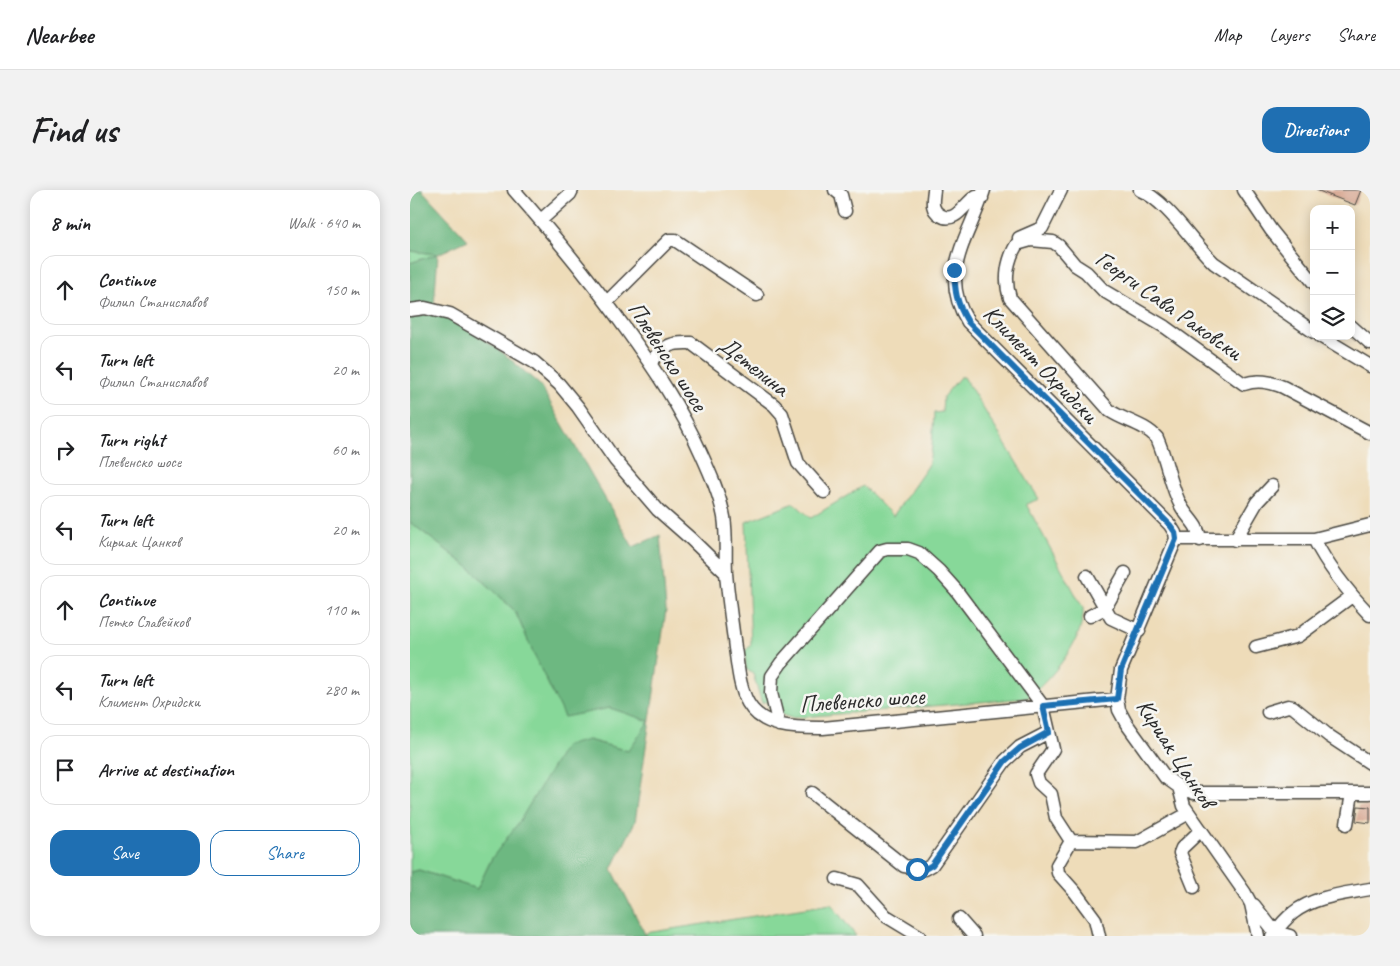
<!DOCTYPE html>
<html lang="en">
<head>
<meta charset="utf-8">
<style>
  :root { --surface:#fff; --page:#f2f2f2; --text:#202124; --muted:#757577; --line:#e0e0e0; --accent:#1f6fb2 }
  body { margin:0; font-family:Caveat,sans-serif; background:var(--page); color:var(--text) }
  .controls { position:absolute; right:15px; top:15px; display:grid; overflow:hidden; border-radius:10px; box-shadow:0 2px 12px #0003 }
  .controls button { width:45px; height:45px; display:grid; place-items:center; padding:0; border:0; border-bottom:1px solid var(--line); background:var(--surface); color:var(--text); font:25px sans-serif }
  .stop { position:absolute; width:15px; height:15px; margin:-11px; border:4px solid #1f6fb2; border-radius:50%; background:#fff }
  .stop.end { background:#1f6fb2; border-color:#fff; box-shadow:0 1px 5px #0008 }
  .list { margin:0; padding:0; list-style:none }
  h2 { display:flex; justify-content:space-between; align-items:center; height:65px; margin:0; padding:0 20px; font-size:21px }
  h2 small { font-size:16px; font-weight:400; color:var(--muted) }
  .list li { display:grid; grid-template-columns:32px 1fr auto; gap:15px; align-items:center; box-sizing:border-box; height:70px; margin:0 10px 10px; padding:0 10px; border:1px solid var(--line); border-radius:15px }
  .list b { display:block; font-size:19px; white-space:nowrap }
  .list p { margin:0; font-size:16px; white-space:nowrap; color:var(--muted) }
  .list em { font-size:16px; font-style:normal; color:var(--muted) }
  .actions { display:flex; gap:10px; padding:15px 20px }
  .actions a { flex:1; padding:11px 0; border:1px solid var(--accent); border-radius:15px; text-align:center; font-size:18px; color:var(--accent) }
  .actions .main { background:var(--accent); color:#fff }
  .icon { flex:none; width:28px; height:28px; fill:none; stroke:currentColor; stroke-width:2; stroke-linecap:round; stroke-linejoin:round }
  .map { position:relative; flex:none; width:960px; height:746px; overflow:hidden; border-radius:15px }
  header { display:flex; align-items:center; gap:30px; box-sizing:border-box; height:70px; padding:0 25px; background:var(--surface); border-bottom:1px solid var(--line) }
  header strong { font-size:24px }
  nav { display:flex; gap:28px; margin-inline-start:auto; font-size:18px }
  .intro { display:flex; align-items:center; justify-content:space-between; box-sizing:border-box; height:120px; padding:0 30px }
  h1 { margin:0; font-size:35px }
  .button { padding:12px 22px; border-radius:15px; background:var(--accent); color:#fff; font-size:18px; font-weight:700 }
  main { display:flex; gap:30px; padding:0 30px }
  aside { flex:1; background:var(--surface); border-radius:15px; box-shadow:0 2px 12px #0003 }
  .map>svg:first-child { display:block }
  .green { fill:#87d899; stroke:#598262 }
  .forest { fill:#6db881; stroke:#4c7256 }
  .building { fill:#d5a38c }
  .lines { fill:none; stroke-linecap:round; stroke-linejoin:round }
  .minor-casing { stroke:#484640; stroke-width:15 }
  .minor { stroke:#fff; stroke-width:12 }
  .route { stroke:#1f6fb2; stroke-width:6 }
  .labels { text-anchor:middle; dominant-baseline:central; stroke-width:5; stroke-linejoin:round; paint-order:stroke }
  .street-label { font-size:24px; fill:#2b2b2b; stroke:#f6f6f2 }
</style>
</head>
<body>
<header>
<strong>Nearbee</strong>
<nav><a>Map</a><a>Layers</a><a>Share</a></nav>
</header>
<div class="intro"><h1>Find us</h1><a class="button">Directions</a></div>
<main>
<aside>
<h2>8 min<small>Walk · 640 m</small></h2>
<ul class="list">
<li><svg class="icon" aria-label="ahead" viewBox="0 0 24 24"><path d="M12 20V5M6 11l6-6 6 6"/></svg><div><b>Continue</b><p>Филип Станиславов</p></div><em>150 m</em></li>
<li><svg class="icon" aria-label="left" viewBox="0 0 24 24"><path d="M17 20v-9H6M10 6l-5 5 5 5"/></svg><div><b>Turn left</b><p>Филип Станиславов</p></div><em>20 m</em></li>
<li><svg class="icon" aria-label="right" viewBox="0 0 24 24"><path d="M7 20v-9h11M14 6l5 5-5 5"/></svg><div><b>Turn right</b><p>Плевенско шосе</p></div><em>60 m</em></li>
<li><svg class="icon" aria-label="left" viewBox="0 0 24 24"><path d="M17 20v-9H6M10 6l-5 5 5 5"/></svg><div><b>Turn left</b><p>Кириак Цанков</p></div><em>20 m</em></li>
<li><svg class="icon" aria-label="ahead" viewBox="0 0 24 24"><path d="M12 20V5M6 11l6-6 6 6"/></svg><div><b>Continue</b><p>Петко Славейков</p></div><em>110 m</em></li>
<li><svg class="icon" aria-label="left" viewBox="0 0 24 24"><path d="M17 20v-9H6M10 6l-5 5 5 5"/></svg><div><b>Turn left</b><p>Климент Охридски</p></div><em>280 m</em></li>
<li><svg class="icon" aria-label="arrive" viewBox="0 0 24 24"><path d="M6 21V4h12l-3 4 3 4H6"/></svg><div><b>Arrive at destination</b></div></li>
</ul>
<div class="actions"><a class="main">Save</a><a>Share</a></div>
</aside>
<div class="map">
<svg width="960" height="746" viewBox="0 0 960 746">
  <rect width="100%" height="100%" fill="#f6f6f2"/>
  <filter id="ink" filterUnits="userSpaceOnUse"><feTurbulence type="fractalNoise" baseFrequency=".02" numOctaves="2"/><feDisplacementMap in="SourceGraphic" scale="10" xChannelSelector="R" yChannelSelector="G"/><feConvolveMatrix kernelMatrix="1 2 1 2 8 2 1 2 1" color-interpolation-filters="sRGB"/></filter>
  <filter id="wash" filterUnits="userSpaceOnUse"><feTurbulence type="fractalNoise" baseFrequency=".0096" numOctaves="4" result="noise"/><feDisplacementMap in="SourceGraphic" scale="20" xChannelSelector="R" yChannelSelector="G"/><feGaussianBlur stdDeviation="1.12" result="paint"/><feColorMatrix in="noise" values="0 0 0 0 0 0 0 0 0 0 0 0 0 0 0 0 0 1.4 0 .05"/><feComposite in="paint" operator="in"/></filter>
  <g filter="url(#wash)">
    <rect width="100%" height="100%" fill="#eedcb9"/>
    <!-- green -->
    <path class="green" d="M0 61 28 64 0 73Z
      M550 187H554L629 309 616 314 673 418C676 448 640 491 617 508L381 528 361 521 356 511 352 513 343 484 336 479 335 461 341 455 336 332 384 313 401 328 453 296 483 326 518 276 522 257 524 223 532 222 533 207Z
      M0 332 61 379 105 421 128 473 154 526 200 518 240 531 218 561 178 550 82 668 67 699 9 680 0 682Z
      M421 714 446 746H236V743Z"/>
    <!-- forest -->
    <path class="forest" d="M0 0H12L58 50 28 64 24 115 92 162 130 195 223 357 250 345 256 420 225 632 202 679 236 746H0V682L9 680 67 699 82 668 109 632 155 556 178 550 218 561 239 531 200 518 154 527 128 473 105 421 61 379 0 332V73L27 64 0 61Z"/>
    <g id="blocks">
      <!-- building -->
      <path class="building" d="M906 0H951L945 15Z
        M948 616 960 617V633L946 631Z"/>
    </g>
  </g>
  <g filter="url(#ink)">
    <use href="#blocks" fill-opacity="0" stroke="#484640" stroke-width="1"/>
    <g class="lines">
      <!-- minor casing -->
      <g class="minor-casing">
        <path id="minor" d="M104 0C143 44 181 90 215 138 244 178 271 218 291 263 300 283 310 305 314 327 317 346 315 365 316 383 318 408 322 433 325 458 328 476 329 497 338 513 353 539 388 538 413 538L707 509
          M425 0 431 5 435 21
          M524 0C523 10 520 19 530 25 545 35 555 13 566 6L572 8
          M574 0C559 49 527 82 558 132L760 335 765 343 766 349
          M730 0C757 11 782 52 804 73L904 142
          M834 0 861 40 904 93
          M131 30 160 4 162 0
          M609 48 632 38 651 0
          M607 54 621 50 643 52 649 56 665 75 676 82 694 101 755 137 834 194C848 189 860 192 873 197L960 243
          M607 54C597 70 594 90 600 108L700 221C715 231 735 234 747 248 757 270 760 295 771 316 778 329 789 335 790 350
          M197 112 259 50H265L347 105
          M0 120 15 118 40 124 124 172 149 194 168 217 205 270 248 320 281 349 316 383
          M941 136 960 153
          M910 146 960 176
          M241 172C256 156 258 152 281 153L364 215 372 224 388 273 414 302
          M766 349 711 480 707 509 709 520 716 533 755 587 769 597 784 603H960
          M766 349H904L960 335
          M904 349C918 377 938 402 960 425
          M825 350 847 312 862 296
          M677 386 701 428 729 441
          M680 426 695 418 715 383
          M846 457 888 446 942 406
          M858 522 878 516 883 517 919 546 960 573
          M369 535 361 503 362 486 371 473 470 361 477 359H498L509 363 529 381 546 400 633 516 643 559 626 584 629 593 641 604 646 628 661 651
          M769 597 774 616 835 703 841 714 848 746
          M402 603 494 676 515 679 522 675 595 571 610 557 639 542
          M937 634 942 603
          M661 651 727 652 779 623
          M661 651 647 675 648 683 665 702 685 729 689 746
          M427 689 448 695 476 726 509 746
          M784 697 770 663 772 658 791 640
          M844 715 865 742 880 746
          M549 729 564 746
          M862 746C868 738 875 729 883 723 904 706 934 704 960 699"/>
      </g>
      <!-- minor -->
      <use href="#minor" class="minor"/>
    </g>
  </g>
  <g class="lines" filter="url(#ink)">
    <!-- route -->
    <path class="route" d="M507 679H515L522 675 595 571 610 558 639 542 633 516 707 509 711 480 766 349 765 342 760 335 558 132C546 112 545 102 544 80"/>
  </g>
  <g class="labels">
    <!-- street labels -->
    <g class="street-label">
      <text transform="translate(759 115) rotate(35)">Георги Сава Раковски</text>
      <text transform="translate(258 166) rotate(57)">Плевенско шосе</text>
      <text transform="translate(631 174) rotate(46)">Климент Охридски</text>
      <text transform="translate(344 176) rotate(38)">Детелина</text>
      <text transform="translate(452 510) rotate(-4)">Плевенско шосе</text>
      <text transform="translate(766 563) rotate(57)">Кириак Цанков</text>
    </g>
  </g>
</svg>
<div class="controls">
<button>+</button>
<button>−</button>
<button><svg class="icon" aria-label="layers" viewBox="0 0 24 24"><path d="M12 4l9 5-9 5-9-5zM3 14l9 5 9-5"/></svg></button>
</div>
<div class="stop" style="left:507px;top:679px"></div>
<div class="stop end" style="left:544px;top:80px"></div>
</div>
</main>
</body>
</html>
